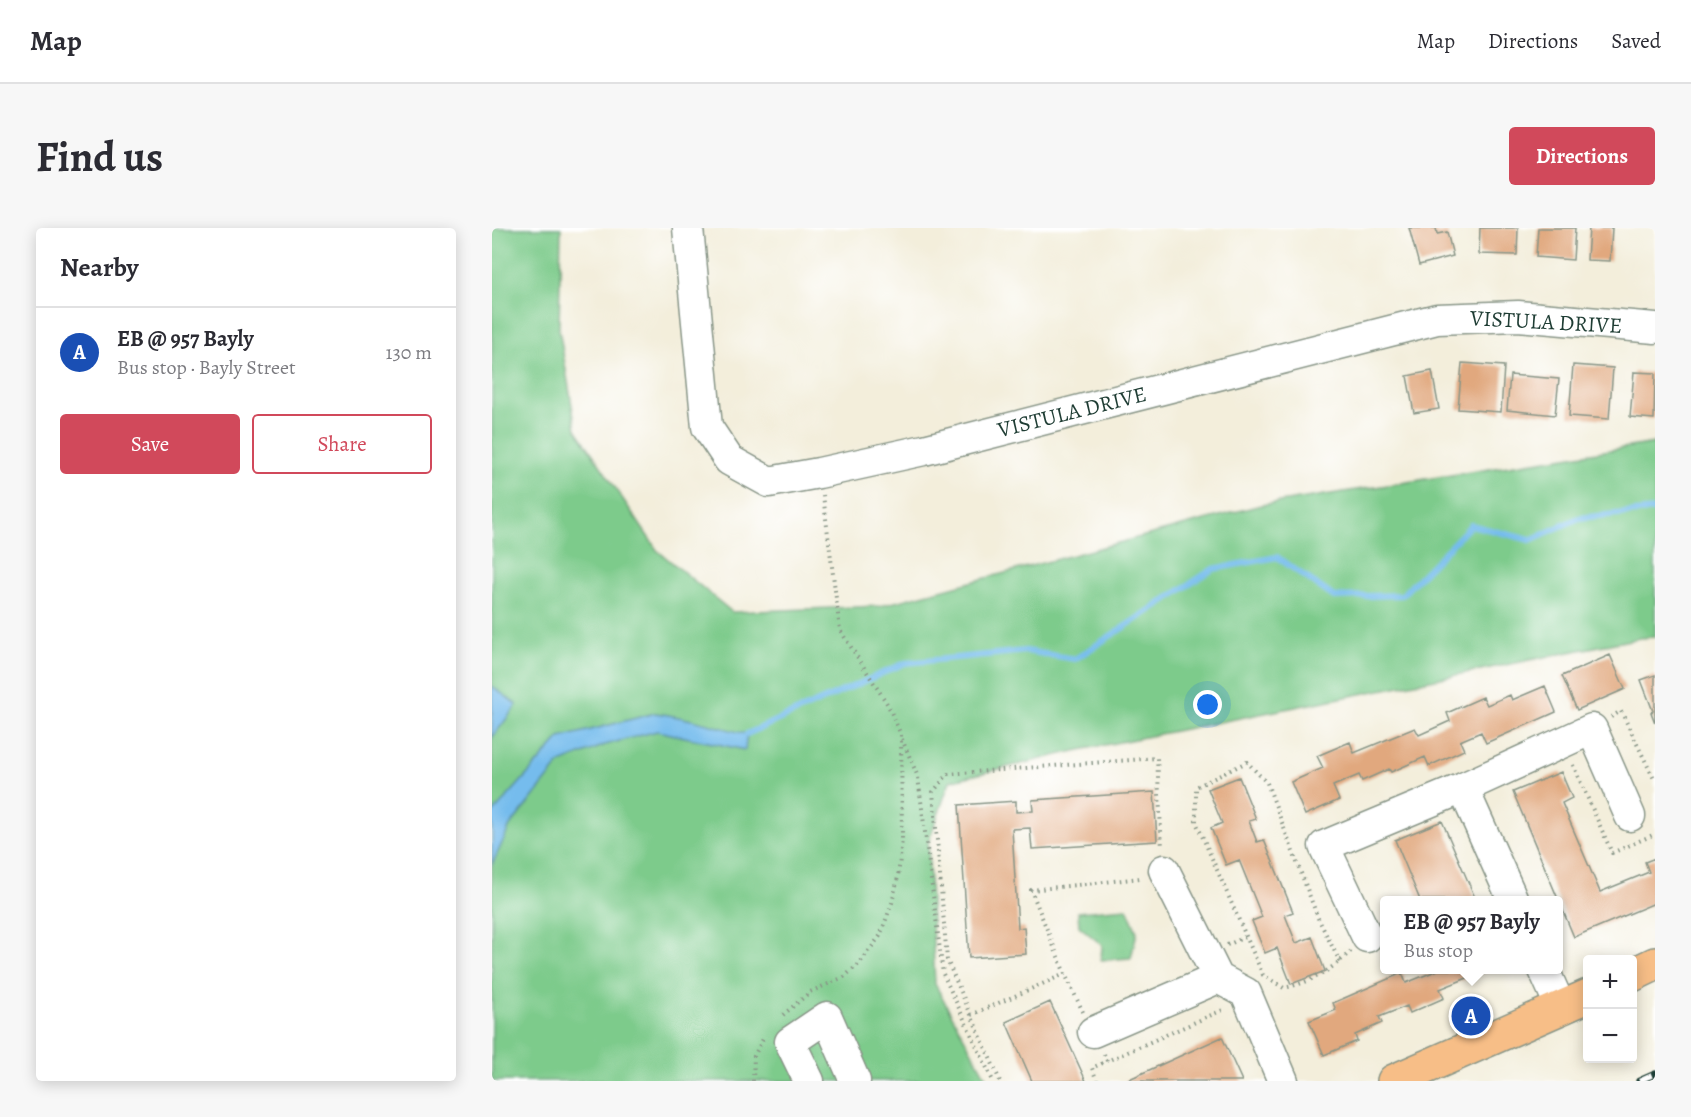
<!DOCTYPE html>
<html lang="en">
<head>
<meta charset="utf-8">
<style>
  :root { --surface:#fff; --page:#f7f7f7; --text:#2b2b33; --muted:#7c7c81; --line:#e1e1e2; --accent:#d1495b }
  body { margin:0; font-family:Alegreya,serif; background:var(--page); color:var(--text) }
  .controls { position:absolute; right:18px; bottom:18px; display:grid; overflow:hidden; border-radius:6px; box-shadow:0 3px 15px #0003 }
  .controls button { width:54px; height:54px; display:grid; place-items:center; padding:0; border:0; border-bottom:2px solid var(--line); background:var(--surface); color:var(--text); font:30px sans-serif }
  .you { position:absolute; left:716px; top:477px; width:21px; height:21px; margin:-15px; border:4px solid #fff; border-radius:50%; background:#1a73e8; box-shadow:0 0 0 9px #1a73e833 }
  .badge { display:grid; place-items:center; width:39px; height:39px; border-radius:50%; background:var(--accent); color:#fff; font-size:20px; font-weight:700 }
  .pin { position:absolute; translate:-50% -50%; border:3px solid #fff; box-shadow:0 2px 6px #0006 }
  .popup { position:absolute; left:888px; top:668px; width:183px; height:78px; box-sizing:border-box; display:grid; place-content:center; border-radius:6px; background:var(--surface); filter:drop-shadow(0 2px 4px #0005); font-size:20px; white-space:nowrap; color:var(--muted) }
  .popup b { font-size:22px; color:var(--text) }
  .popup::after { content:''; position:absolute; left:50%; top:100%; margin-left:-12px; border:12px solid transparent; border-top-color:var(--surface) }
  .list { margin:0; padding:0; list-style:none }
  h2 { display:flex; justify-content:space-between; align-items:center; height:78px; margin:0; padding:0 24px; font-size:26px }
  h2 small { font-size:20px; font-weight:400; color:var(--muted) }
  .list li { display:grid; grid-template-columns:39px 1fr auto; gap:18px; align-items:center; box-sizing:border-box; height:90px; padding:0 24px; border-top:2px solid var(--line) }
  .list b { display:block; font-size:22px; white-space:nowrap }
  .list p { margin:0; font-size:20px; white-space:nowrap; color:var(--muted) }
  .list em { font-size:20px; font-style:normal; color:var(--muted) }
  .actions { display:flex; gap:12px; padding:18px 24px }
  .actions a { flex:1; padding:14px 0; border:2px solid var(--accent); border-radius:6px; text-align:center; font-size:21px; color:var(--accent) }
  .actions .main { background:var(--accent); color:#fff }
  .map { position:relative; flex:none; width:1163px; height:853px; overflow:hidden; border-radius:6px }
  header { display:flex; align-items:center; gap:36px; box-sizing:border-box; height:84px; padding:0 30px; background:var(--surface); border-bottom:2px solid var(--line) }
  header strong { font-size:28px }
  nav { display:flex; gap:33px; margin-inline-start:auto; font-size:21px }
  .intro { display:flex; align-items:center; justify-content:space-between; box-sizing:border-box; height:144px; padding:0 36px }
  h1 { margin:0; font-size:42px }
  .button { padding:15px 27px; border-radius:6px; background:var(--accent); color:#fff; font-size:21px; font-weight:700 }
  main { display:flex; gap:36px; padding:0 36px }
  aside { flex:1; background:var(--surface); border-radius:6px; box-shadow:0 3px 15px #0003 }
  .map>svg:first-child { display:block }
  .green { fill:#7dcb8b; stroke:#4e8460; stroke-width:1.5 }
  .water { fill:#75bced; stroke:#4a7c90; stroke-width:1.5 }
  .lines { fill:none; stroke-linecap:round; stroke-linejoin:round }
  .stream { stroke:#75bced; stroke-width:6 }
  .building { fill:#e1a87e }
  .minor-casing { stroke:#899688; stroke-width:33 }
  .major-casing { stroke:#899688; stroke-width:36 }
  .path { stroke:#899688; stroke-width:4; stroke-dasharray:1.5 4.5; stroke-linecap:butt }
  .minor { stroke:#fff; stroke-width:30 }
  .major { stroke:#f7be87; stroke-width:33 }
  .rail-casing { stroke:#1f3d34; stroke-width:7 }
  .rail { stroke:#fff; stroke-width:4.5; stroke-dasharray:14; stroke-linecap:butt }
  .labels { text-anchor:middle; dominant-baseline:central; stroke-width:5; stroke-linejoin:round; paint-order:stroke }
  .street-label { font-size:22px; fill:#1f3d34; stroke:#fff }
</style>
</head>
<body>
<header>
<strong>Map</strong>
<nav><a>Map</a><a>Directions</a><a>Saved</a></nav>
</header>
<div class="intro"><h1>Find us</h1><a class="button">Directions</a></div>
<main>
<aside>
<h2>Nearby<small></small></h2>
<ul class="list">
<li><span class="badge" style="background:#1a4fb4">A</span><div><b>EB @ 957 Bayly</b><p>Bus stop · Bayly Street</p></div><em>130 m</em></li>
</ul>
<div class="actions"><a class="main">Save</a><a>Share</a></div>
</aside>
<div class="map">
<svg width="1163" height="853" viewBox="0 0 1163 853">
  <rect width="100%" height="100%" fill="#fff"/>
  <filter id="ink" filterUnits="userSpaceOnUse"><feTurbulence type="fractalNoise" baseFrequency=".0167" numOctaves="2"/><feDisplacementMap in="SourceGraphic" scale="12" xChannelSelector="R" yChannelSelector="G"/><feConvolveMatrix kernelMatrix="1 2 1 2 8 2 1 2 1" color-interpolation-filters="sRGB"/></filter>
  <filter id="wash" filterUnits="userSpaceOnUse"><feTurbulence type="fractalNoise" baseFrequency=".008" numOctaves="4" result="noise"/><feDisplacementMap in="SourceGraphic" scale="24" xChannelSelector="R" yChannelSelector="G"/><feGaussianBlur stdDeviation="1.35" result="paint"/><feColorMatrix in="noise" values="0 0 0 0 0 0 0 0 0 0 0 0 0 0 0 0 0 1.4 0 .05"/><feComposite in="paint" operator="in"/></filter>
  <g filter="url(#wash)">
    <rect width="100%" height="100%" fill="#f3eedb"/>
    <!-- green -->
    <path class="green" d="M0 0H69L67 101 84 201 165 322 240 384 388 378 769 277 1163 215V409L1148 410 583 523 458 553 436 615 443 756 496 853H0Z
      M635 680 645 704 639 730 609 732 610 717 587 698 586 684Z"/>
    <!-- water -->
    <path class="water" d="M0 458 25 477 0 510Z
      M163 485C195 489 224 499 255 506L253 522 165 503 113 517 68 535 18 598 0 637V586L68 510Z"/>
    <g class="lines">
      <!-- stream -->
      <path class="stream" d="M255 506 413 435 534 423 583 431 721 341 785 329 842 369 910 367 979 297 1038 312 1087 290 1163 282"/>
    </g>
    <g id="blocks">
      <!-- building -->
      <path class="building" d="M917 0H944L945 6 955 4 961 28 927 37Z
        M988 0H1026L1025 27 987 26Z
        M1046 0H1083L1081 32 1044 29Z
        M1097 0H1120L1118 33 1095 32Z
        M970 135 1012 138 1009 184 966 181Z
        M1081 137 1121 140 1117 191 1077 188Z
        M940 143 947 181 922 185 915 148Z
        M1142 144 1163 145 1162 191 1138 189Z
        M1018 147 1067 151 1063 187 1015 182Z
        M1118 427 1133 461 1085 482 1070 448Z
        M1163 447V495L1159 484 1161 483 1149 452Z
        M1053 458 1064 484 994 515 989 504 968 513 972 522 937 538 933 529 899 544 897 541 870 553 867 547 841 558 847 572 813 587 799 554 831 540 825 528 858 514 862 525 923 500 927 507 958 493 955 485 991 469 995 477 1018 467 1020 472Z
        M1069 544 1080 570 1070 575 1108 664 1157 644 1153 634 1163 630V675L1082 709 1021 564Z
        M747 549 764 591 757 593 765 614 772 612 801 684 793 687 804 715 820 709 833 743 799 756 785 720 773 725 760 693 770 689 747 632 734 637 719 600 730 595 716 561Z
        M662 564 665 613 540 621 538 600 520 601 526 700 532 699 534 726 477 730 467 577 524 573V584L541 583 540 572Z
        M950 593 984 672H928L903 612Z
        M946 742H995L948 761 952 770 918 785 915 778 887 789 890 795 863 807 865 813 832 827 817 793 844 782 841 775 910 745 914 755Z
        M558 774 594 853H540L514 794Z
        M730 809 750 853H633Z"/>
    </g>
  </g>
  <g filter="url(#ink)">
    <use href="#blocks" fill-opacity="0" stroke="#899688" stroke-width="1.5"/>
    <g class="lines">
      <!-- minor casing -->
      <g class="minor-casing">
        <path id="minor" d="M196 0 215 199 237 232 277 254 327 245 432 222 945 91 1026 88 1163 100
          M971 560 1021 672
          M672 642 726 750 754 765 791 853
          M875 709 832 618 971 560 1100 501 1138 588
          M1052 742 1069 780
          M601 804 726 750
          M317 853 298 814 335 789 363 853"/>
      </g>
      <!-- major casing -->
      <g class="major-casing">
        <path id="major" d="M1140 747 1163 736
          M902 853 1096 768"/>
      </g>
      <!-- path -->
      <path class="path" d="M1119 489 1129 483 1163 553
        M410 511 426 549 451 746 501 853
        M1081 537 1120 625 1163 606
        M735 717 753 709
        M848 734 826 690 775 555 755 534 704 559V594L771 747 792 760C820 754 838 743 859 723
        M591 784 573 746 539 662 649 650
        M291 787 318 764 352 749 367 736 388 708 400 675 406 649 410 611 409 507 396 477 348 402 331 267
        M479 787 573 746
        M612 826 615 833 733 781
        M261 853 262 828 272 809
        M508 853 455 732 441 564 456 546 665 530 670 620
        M605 853 600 840 615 833"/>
      <!-- minor -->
      <use href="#minor" class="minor"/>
      <!-- major -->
      <use href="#major" class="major"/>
      <!-- rail casing -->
      <g class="rail-casing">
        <path id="rail" d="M1147 853 1163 846"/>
      </g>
      <!-- rail -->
      <use href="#rail" class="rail"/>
    </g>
  </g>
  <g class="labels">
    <!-- street labels -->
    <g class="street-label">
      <text transform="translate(1054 94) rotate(3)">VISTULA DRIVE</text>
      <text transform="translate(580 184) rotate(-14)">VISTULA DRIVE</text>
    </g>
  </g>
</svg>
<div class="controls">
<button>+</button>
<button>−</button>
</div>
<div class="you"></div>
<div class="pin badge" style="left:979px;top:788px;background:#1a4fb4">A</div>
<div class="popup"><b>EB @ 957 Bayly</b>Bus stop</div>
</div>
</main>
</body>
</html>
